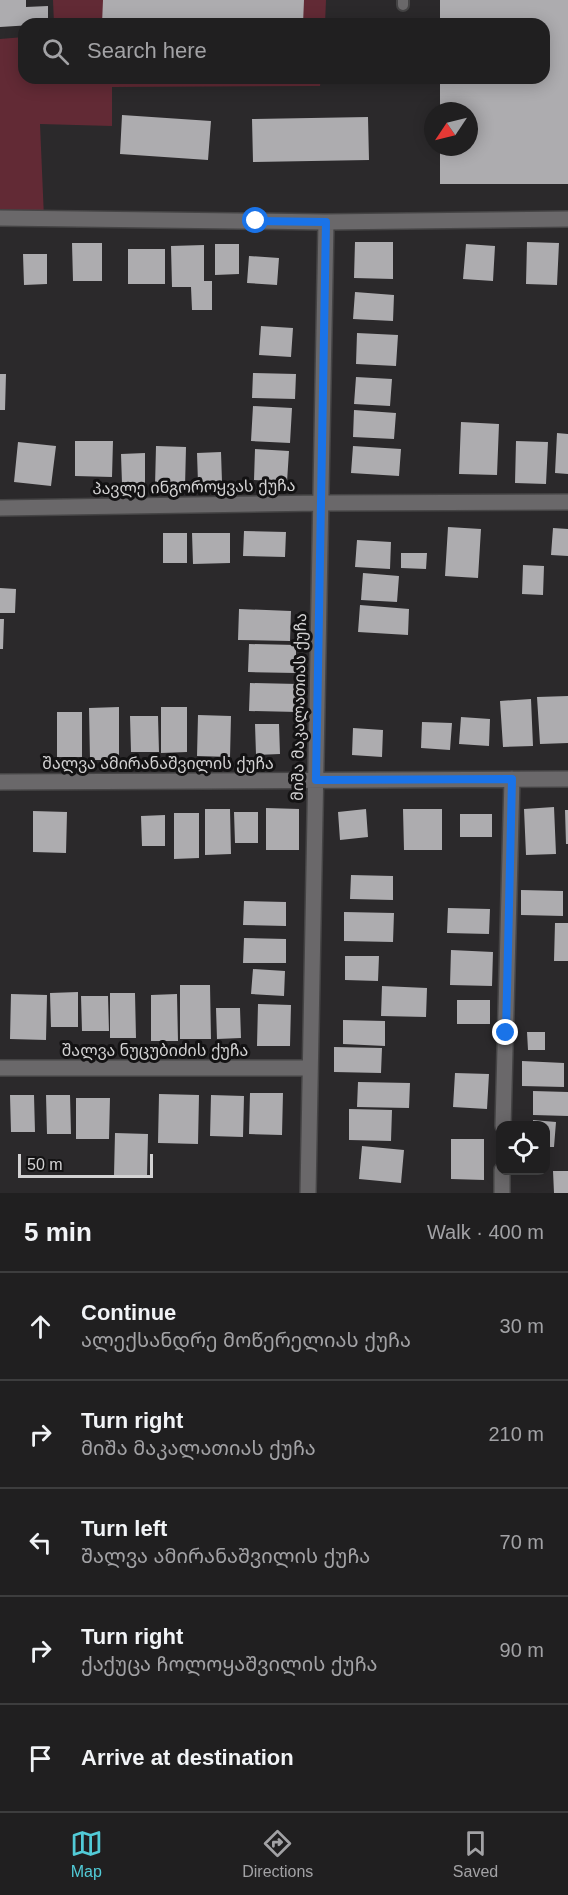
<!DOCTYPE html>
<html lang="en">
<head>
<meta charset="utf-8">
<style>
  :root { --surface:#201f20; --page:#2d2c2d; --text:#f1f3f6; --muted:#a2a2a5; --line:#3d3d3e; --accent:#52cbd7 }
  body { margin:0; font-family:Helvetica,"Noto Sans Georgian",sans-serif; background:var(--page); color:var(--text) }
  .controls { position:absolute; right:18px; bottom:18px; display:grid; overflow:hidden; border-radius:12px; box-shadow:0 3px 15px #0003 }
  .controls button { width:54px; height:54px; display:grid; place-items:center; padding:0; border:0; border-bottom:2px solid var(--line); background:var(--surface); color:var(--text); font:30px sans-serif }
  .compass { position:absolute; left:424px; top:102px; width:54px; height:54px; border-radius:50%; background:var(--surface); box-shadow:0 3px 15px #0003; rotate:235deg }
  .scale { position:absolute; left:18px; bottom:15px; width:135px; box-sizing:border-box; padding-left:6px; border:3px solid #d3d2d3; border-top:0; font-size:16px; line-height:21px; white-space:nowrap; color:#d3d2d3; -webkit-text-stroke:4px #131213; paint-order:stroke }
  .stop { position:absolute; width:18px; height:18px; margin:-14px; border:4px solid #1a73e8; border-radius:50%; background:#fff }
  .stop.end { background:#1a73e8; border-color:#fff; box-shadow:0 2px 6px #0008 }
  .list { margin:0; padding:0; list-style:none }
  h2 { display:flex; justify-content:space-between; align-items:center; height:78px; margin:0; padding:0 24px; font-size:26px }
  h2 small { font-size:20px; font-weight:400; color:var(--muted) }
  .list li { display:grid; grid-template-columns:39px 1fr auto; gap:18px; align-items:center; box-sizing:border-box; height:108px; padding:0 24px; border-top:2px solid var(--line) }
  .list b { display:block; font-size:22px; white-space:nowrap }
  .list p { margin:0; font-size:20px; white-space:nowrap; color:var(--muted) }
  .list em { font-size:20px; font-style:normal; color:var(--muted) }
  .icon { flex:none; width:33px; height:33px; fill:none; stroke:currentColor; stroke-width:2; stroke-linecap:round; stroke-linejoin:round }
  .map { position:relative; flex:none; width:568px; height:1193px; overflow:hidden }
  .search { position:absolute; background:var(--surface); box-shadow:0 3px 15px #0003; left:18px; right:18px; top:18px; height:66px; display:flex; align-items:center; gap:15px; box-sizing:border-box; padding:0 21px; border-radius:18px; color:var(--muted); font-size:22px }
  .sheet { height:618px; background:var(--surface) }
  nav { display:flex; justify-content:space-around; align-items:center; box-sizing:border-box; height:84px; border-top:2px solid var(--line); background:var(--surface); font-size:16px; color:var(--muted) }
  nav a { display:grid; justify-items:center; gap:3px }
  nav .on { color:var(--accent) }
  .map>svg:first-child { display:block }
  .green { fill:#622a35 }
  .building { fill:#adacaf }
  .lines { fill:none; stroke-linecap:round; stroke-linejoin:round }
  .lane-casing { stroke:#454445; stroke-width:14 }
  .street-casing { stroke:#454445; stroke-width:18 }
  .lane { stroke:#6a686a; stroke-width:10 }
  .street { stroke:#6a686a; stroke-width:15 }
  .route { stroke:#1a73e8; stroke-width:8 }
  .labels { text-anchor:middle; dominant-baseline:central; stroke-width:6; stroke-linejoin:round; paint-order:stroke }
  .street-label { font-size:16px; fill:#d3d2d3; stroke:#131213 }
</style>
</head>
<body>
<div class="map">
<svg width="568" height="1193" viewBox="0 0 568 1193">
  <rect width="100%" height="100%" fill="#2b292b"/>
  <!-- green -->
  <path class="green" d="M53 0H326L325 24H54Z
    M24 37V78H321L320 86 112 87V126L40 124 44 218H0V39Z"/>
  <!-- building -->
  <path class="building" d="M0 0H26V7L48 6V24L0 27Z
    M103 0H304L303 24H102Z
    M440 0H568V184H440V147H469V111H440V78H544V24H440Z
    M122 115 211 121 208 160 120 154Z
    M368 117 369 160 253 162 252 119Z
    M355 242H393V279L354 278Z
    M527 242 559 243 557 285 526 284Z
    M72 243H102V281H73Z
    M215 244H239V274L215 275Z
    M466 244 495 246 493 281 463 279Z
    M204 245V281H212V310H192L191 287H172L171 246Z
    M128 249H165V284H128Z
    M23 254H47V284L24 285Z
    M249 256 279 258 277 285 247 283Z
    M355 292 394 295 393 321 353 319Z
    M261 326 293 328 291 357 259 355Z
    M357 333 398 335 396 366 356 364Z
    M253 373 296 374 295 399 252 398Z
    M0 374H6L5 410H0Z
    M356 377 392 379 390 406 354 404Z
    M253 406 292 408 290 443 251 441Z
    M354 410 396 413 394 439 353 437Z
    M461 422 499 424 497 475 459 474Z
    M557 433 568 434V474L555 473Z
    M75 441H113L112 477 75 476Z
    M516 441 548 442 546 484 515 483Z
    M18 442 56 446 51 486 14 482Z
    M156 446 186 447 185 487 155 486Z
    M353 446 401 449 399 476 351 473Z
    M255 449 289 451 287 482 254 480Z
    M221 452 222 482 198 483 197 453Z
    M145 453V484H122L121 454Z
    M448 527 481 529 478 578 445 576Z
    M553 528 568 529V556L551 555Z
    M244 531 286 532 285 557 243 556Z
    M163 533H187V563H163Z
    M192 533H230V563L193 564Z
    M357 540 391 542 390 569 355 567Z
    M401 553H427L426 569 401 568Z
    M523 565 544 566 543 595 522 594Z
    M363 573 399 576 397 602 361 600Z
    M0 588 16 589 15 613H0Z
    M360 605 409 609 408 635 358 632Z
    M239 609 291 611 290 641 238 640Z
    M0 619H4L3 649H0Z
    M249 644 296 645V673L248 672Z
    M250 683 298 684V712L249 711Z
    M568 696V743L540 744 537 697Z
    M531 699 533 746 503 747 500 701Z
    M119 707V760H90L89 708Z
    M161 707H187V752L161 753Z
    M57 712H82V757H57Z
    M198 715 231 716 230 757 197 756Z
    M130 716H158L159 752H131Z
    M461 717 490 719 489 746 459 744Z
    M422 722 452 723 450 750 421 748Z
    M255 724H279L280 754 256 755Z
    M353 728 383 730 382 757 352 755Z
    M554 807 556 854 526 855 524 809Z
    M266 808 299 809V850H266Z
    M205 809H230L231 854 205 855Z
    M366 809 368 837 340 840 338 812Z
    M403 809H442V850H404Z
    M565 810H568V844H566Z
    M33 811 67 812 66 853 33 852Z
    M234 812H258V843H235Z
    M174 813H199V858L174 859Z
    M460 814H492V837H460Z
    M165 815V846H142L141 816Z
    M351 875 393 876V900L350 899Z
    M521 890 563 891V916L521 915Z
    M244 901 286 902V926L243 925Z
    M448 908 490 909 489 934 447 933Z
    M344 912 394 913 393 942 344 941Z
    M555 923H568V961H554Z
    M244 938 286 939V963H243Z
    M451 950 493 952 492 986 450 985Z
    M345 956H379L378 981 345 980Z
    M253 969 285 971 284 996 251 994Z
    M180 985H210L211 1039H180Z
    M382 986 427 988 426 1017 381 1016Z
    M78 992V1027H51L50 993Z
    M110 993H135L136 1038H110Z
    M11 994 47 995 46 1040 10 1039Z
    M177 994 178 1041H151V995Z
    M81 996H108L109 1031H82Z
    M457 1000H490V1024H457Z
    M258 1004 291 1005 290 1046H257Z
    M216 1008H240L241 1038 217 1039Z
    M343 1020 385 1021V1046L343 1044Z
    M527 1032H545V1050H528Z
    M334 1047 382 1048 381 1073 334 1072Z
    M522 1061 564 1063V1087L522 1086Z
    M455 1073 489 1074 487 1109 453 1107Z
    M358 1082 410 1083 409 1108 357 1107Z
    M533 1091 568 1092V1116L533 1115Z
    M250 1093H283L282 1135 249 1134Z
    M159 1094 199 1095 198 1144 158 1143Z
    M10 1095H34L35 1132H11Z
    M46 1095H70L71 1134H47Z
    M211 1095 244 1096 243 1137 210 1136Z
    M76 1098H110L109 1139H76Z
    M349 1109 392 1110 391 1141 349 1140Z
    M533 1120 556 1122 554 1147H546V1126H533Z
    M115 1133 148 1134 147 1176 114 1175Z
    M451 1139H484V1180L451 1179Z
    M362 1146 404 1150 401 1183 359 1179Z
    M553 1171H568V1193H554Z"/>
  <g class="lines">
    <!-- lane casing -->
    <g class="lane-casing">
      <path id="lane" d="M403 5V0"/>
    </g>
    <!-- street casing -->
    <g class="street-casing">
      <path id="street" d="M0 218 326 222 568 219
        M0 508 320 503 568 502
        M0 782 568 779
        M0 1068H310
        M503 1126 512 779
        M308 1193 326 222
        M502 1193V1170"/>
    </g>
    <!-- lane -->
    <use href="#lane" class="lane"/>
    <!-- street -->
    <use href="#street" class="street"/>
  </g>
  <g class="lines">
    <!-- route -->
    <path class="route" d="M256 221 326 222 316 780 512 779 506 1033"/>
  </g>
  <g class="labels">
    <!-- street labels -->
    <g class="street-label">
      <text transform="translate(194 487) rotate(-1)">პავლე ინგოროყვას ქუჩა</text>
      <text transform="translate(299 707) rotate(-89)">მიშა მაკალათიას ქუჩა</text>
      <text x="158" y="763">შალვა ამირანაშვილის ქუჩა</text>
      <text x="155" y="1050">შალვა ნუცუბიძის ქუჩა</text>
    </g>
  </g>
</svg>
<div class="controls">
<button><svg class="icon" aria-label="locate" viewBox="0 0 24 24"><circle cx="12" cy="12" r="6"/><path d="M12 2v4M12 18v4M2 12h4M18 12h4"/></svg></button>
</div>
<svg class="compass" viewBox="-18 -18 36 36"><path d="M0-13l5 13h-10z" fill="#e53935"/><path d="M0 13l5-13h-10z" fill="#a2a2a5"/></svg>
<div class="scale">50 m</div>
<div class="stop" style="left:256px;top:221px"></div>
<div class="stop end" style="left:506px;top:1033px"></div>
<div class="search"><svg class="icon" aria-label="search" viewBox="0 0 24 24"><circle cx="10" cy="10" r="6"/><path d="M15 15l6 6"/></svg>Search here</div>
</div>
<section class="sheet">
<h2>5 min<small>Walk · 400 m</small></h2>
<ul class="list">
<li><svg class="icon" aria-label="ahead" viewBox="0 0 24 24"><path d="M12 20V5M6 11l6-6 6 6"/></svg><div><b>Continue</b><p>ალექსანდრე მოწერელიას ქუჩა</p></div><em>30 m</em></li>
<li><svg class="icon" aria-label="right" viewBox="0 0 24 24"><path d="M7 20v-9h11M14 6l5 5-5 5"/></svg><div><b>Turn right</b><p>მიშა მაკალათიას ქუჩა</p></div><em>210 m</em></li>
<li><svg class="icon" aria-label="left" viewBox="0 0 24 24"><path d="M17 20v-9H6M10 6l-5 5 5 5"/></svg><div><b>Turn left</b><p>შალვა ამირანაშვილის ქუჩა</p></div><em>70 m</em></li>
<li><svg class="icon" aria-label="right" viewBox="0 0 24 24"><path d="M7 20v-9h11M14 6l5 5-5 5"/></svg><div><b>Turn right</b><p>ქაქუცა ჩოლოყაშვილის ქუჩა</p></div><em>90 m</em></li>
<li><svg class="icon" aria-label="arrive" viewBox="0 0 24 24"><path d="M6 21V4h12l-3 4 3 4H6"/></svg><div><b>Arrive at destination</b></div></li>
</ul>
</section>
<nav>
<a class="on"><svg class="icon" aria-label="map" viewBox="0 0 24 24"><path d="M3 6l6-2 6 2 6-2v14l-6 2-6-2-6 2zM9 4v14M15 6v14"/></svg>Map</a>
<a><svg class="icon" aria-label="directions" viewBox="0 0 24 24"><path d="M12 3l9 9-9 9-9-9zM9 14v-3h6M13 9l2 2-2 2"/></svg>Directions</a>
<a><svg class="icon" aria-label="saved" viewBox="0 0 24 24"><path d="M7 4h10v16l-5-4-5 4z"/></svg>Saved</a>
</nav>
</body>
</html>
